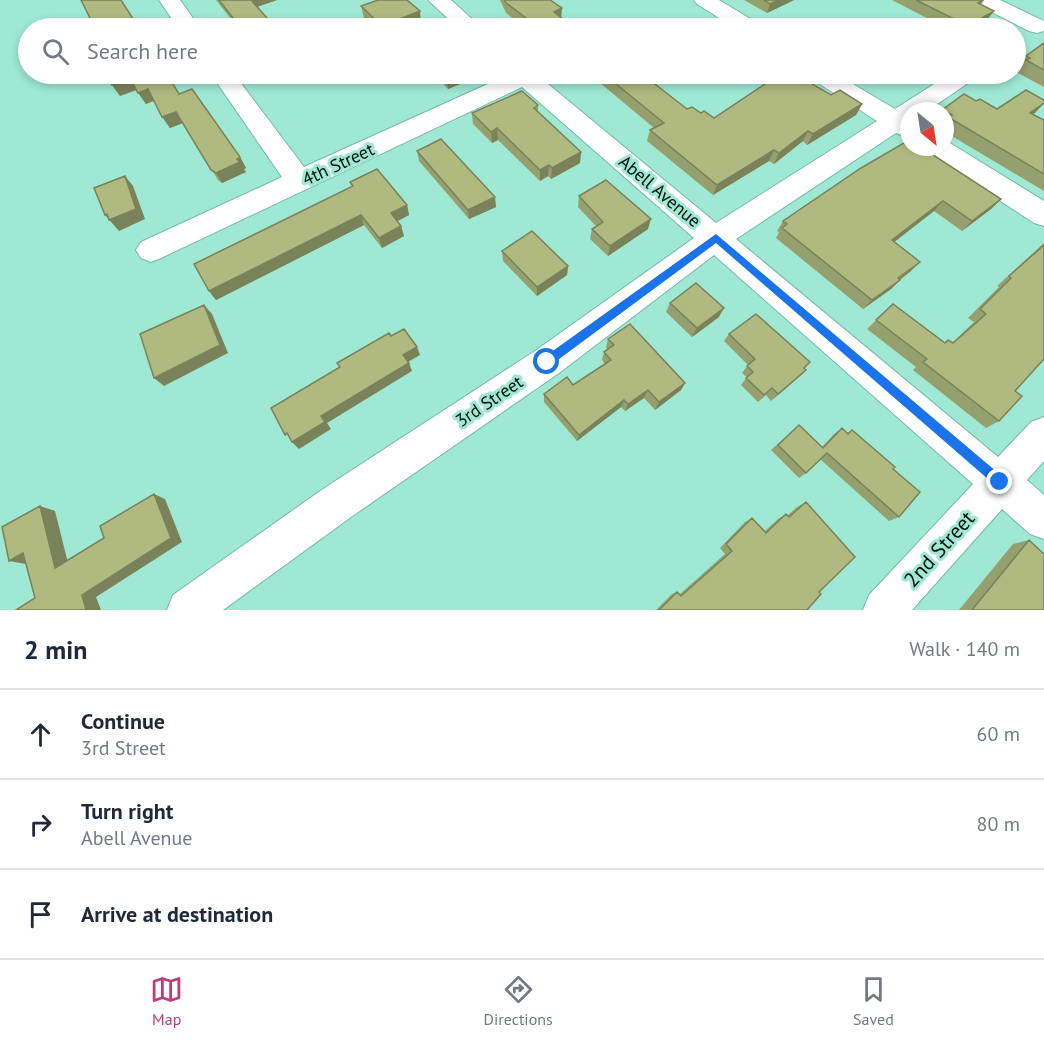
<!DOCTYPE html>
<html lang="en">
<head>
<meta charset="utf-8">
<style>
  :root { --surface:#fff; --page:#f2f2f3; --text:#1f2937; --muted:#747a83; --line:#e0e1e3; --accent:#c23b79 }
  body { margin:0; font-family:"PT Sans",sans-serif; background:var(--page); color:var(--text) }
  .compass { position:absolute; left:900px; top:102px; width:54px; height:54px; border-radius:50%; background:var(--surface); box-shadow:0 3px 9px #0003; rotate:150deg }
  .stop { position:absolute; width:18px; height:18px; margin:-14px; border:4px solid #1a73e8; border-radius:50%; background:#fff }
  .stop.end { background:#1a73e8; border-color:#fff; box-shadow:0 2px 6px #0008 }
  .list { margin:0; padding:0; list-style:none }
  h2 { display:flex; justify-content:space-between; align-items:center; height:78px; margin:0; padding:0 24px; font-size:26px }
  h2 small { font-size:20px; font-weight:400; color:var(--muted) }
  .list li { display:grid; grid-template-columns:39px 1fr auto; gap:18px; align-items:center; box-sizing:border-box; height:90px; padding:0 24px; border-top:2px solid var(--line) }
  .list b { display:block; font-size:22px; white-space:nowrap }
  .list p { margin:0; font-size:20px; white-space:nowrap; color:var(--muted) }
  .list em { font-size:20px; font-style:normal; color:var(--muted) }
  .icon { flex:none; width:33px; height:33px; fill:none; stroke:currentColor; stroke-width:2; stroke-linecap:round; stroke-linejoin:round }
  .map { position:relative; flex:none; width:1044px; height:610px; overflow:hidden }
  .search { position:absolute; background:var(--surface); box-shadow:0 3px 9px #0003; left:18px; right:18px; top:18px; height:66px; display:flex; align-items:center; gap:15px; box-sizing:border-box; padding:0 21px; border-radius:33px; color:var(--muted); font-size:22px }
  .sheet { height:348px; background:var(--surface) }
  nav { display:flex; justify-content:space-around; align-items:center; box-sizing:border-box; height:84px; border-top:2px solid var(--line); background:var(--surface); font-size:16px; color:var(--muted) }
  nav a { display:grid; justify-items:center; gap:3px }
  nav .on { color:var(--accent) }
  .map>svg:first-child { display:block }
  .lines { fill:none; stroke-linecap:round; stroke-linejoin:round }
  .minor-casing { stroke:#73baa8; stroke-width:2 }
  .minor { fill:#fff; fill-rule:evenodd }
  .wall { fill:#969f6e }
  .shaded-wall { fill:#7a825a }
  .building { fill:#afb980; stroke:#7a825a; stroke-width:1.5 }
  .route { fill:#1a73e8 }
  .labels { text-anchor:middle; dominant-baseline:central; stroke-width:6; stroke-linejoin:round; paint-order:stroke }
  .street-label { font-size:18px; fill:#00110c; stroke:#9fe8d4 }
  .near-street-label { font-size:21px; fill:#00110c; stroke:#9fe8d4 }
</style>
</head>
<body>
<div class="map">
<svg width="1044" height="610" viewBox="0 0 1044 610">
  <rect width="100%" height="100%" fill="#9fe8d4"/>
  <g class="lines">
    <!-- minor casing -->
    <g class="minor-casing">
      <path id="minor" d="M159 0H180L200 28H178Z
        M428 0H451L482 28H458Z
        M694 0H719L757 23 760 28H735L697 4Z
        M973 0H1000L1044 21V31L1037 33 1029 31 976 4Z
        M211 74H234L304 167 510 74H536L716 223 877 121 812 79 809 74H836L895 109 950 74H977L974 79 927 111H909V138L896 133 736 239 998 457 1031 422 1044 417V461L1027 480 1044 495V539L1030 534 1002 509 912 610H863L869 595 973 484 714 255 559 373 351 517 223 610H167L173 595 323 489 535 351 694 238 522 87 161 258 151 262 141 258 136 250 141 242 282 177Z
        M945 140 1044 201V226L1034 223 928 153 924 147H945Z"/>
    </g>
    <!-- minor -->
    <use href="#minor" class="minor"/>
  </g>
  <!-- wall -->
  <path class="wall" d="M216 0H277L257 7 276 28H238Z
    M500 0H550L561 18 573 28H525L506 13Z
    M744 0H794L767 13Z
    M892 0H984L981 5 994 11 986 21 974 28H946Z
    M361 6 421 23 407 28H375L364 18Z
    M1044 43V87L1016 72 1019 68 1017 67 1026 56Z
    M434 74H479L480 76 448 89Z
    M594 74H642L687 109 714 118 831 95 862 104 856 115 807 145 803 141 774 164 769 161 713 195 647 141 650 130 654 128 593 77Z
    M112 85 179 94 240 157 246 168 244 169 246 172 222 183 218 180 183 123 170 128 154 101 146 104 137 90 120 96Z
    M538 105V112L581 152 580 163 551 179 548 176 540 181 498 140 492 143 473 124 472 113Z
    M997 109 1036 112 1033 114 1044 120V191L945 132V111H941L942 110Z
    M417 151 496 207 469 219 419 161Z
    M861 168 1001 199 991 209 962 231 934 211 894 242 911 271 900 280 891 289 863 309 776 238 779 232 777 231 783 221Z
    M350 182 407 205 409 215 397 221 401 226 404 236 382 248 364 225 216 300 209 291 352 187Z
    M579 196 648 229 608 256 590 239 592 229 596 226 578 207Z
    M1044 243V359L1015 391 999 421 986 428 913 370 916 367 867 329 893 304 944 342 952 343 974 322 968 318 999 287 997 286Z
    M502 251 568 266 567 275 537 296 503 261Z
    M670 303 719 317 692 337 666 312Z
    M729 334 804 369 806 370 771 401 766 395 758 402 741 385 747 377 742 373 748 365 724 341Z
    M608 339 685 383 681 390 655 410 644 398 625 411 621 407 577 441 544 402V394L573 385 605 364 602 360 604 352 607 349 606 348Z
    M799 425 822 447 834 434 842 428 848 433 852 430 893 469 899 517 889 521 820 459 806 473 799 478 771 450Z
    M806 502 819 592 807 610H656L672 594 677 592 680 594 725 554 720 548 745 522 752 518 765 531 778 519 786 514 787 516 797 507Z
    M1029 540 1044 610H959L1013 544Z"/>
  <!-- shaded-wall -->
  <path class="shaded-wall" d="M250 0H277L253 8Z
    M778 0H794L767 13 770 4Z
    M562 8 561 20 554 12Z
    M420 11 421 23 407 28H383L382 26Z
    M994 11 986 21 974 28H966L968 26Z
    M457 74H479L480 76 448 89 447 78Z
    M130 78 138 89 120 96 112 85Z
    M148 89 155 100 146 104 138 93Z
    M1044 103 1036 112 1020 123 1030 113Z
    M862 104 856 115 807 145 813 134Z
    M176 112 183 123 170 128 162 117Z
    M497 128 498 140 492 143 491 132Z
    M808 131 803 141 774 164 779 153Z
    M774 150 769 161 713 195 717 185Z
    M581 152 580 163 551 179 552 168Z
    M240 157 246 168 244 169 246 172 222 183 216 173Z
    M549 165 548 176 540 181V170Z
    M125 176 133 186 145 219 119 231 105 215Z
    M495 197 496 207 469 219 468 210Z
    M1001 199 991 209 962 231 972 221Z
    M943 201 934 211 884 250 892 240Z
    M407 205 409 215 394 223 391 213Z
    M361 215 364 225 216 300 209 291Z
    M651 219 648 229 608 256 610 246Z
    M401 226 404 236 382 248 379 238Z
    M920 262 911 271 899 280H900L891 289 863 309 872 300Z
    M568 266 567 275 537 296V287Z
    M204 305 212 314 228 353 164 386 154 378Z
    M724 308 719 317 692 337 697 328Z
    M417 347 420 355 406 363 403 355Z
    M409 363 412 371 327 423 331 429 299 449 292 442 321 416Z
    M806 370 799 377 771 401 778 394Z
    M685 383 681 390 655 410 659 402Z
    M648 390 644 398 625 411 628 404Z
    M624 400 621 407 577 441 579 435Z
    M154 494 165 499 182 542 96 597 101 610H86L82 595Z
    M40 506 55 511 70 571 55 568Z
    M23 553 26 564 9 561Z"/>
  <!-- building -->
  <path class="building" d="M81 0H121L139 28H93H95Z
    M219 0H251L276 28H241Z
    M378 0H407L420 11 382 26 361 6Z
    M505 0H550L562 8 554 12 573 27 569 28H539L505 2Z
    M764 0H778L770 4Z
    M916 0H983L978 3 994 11 968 26Z
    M1044 43V70L1026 60 1030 58 1026 56Z
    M107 74H167L179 94 192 89 240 157 237 159 240 162 216 173 211 170 176 112 162 117 148 89 138 93 130 78 112 85Z
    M443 74H457L447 78Z
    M604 74H642L687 109 692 107 701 113 704 111 714 118 780 74H795L831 95 840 90 862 104 813 134 808 131 779 153 774 150 717 185 650 130 664 123Z
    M1026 90 1044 100V103L1030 113 1044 120V174L948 117 952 115 942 110 964 94 976 101 980 99 997 109Z
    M522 91 538 105 534 108 581 152 552 168 549 165 540 170 497 128 491 132 472 113Z
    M441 139 495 197 468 210 417 151Z
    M909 140V147H921L1001 199 972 221 943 201 892 240 920 262 898 278 900 280 872 300 782 228 787 224 783 221 861 168Z
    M377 169 407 205 391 213 401 226 379 238 361 215 209 291 194 264 353 186 350 182Z
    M125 176 136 209 109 220 107 214 105 215 94 188Z
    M606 180 651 219 610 246 592 229 603 222 579 196Z
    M532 231 568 266 537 287 502 251Z
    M1044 245V359L1015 391 1022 396 999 421 923 362 927 359 876 320 893 304 945 343 948 340 953 343 986 314 980 309 1011 278 1009 276Z
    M696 283 724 308 697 328 670 303Z
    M204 305 220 345 154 378 140 334Z
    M756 314 810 362 804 368 806 370 778 394 772 388 764 395 746 378 753 372 747 366 755 359 729 334Z
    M630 324 685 383 659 402 648 390 628 404 624 400 579 435 544 394 567 377 573 385 611 360 604 352 614 345 608 339Z
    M404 329 417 347 403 355 409 363 321 416 325 422 292 442 287 433 285 435 271 408 340 367 337 363 389 333 391 336Z
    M799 425 823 448 842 428 848 434 852 430 895 467 893 469 920 492 899 517 827 453 806 473 778 445Z
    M154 494 171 538 82 595 86 610H16L35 598 23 553 9 561 2 527 40 506 55 568 104 538 100 526Z
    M806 502 855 557 819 592 821 594 807 610H659L677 592 681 596 732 551 726 544 752 518 766 533 786 514 789 517Z
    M1029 540 1044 554V610H972Z"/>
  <!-- route -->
  <path class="route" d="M716 234 1004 478V486H996L716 243 551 365H543V358Z"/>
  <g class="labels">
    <!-- street labels -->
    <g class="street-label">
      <text transform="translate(338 164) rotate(-25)">4th Street</text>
      <text transform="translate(660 191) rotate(40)">Abell Avenue</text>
      <text transform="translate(489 401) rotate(-34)">3rd Street</text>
    </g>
    <!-- near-street labels -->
    <g class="near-street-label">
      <text transform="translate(939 549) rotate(-48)">2nd Street</text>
    </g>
  </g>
</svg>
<svg class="compass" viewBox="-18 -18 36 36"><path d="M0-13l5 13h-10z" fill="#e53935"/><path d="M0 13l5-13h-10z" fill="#747a83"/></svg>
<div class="stop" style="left:547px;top:362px"></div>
<div class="stop end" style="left:1000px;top:482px"></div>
<div class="search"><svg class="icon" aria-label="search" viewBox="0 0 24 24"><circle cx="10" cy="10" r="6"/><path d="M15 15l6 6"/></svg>Search here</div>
</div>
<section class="sheet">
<h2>2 min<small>Walk · 140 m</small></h2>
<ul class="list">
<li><svg class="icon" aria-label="ahead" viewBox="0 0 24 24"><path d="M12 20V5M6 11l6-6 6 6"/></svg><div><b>Continue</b><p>3rd Street</p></div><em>60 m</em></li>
<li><svg class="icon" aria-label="right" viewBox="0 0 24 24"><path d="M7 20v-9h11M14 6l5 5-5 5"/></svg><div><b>Turn right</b><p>Abell Avenue</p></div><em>80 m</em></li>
<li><svg class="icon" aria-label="arrive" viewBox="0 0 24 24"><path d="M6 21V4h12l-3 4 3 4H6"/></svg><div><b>Arrive at destination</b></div></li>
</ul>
</section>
<nav>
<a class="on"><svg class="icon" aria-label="map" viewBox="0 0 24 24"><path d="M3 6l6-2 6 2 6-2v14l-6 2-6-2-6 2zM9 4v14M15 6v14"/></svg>Map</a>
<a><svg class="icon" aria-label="directions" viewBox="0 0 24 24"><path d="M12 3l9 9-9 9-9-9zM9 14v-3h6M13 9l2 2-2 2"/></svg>Directions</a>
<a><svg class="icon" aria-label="saved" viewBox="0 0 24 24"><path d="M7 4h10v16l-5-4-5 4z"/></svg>Saved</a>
</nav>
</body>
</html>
